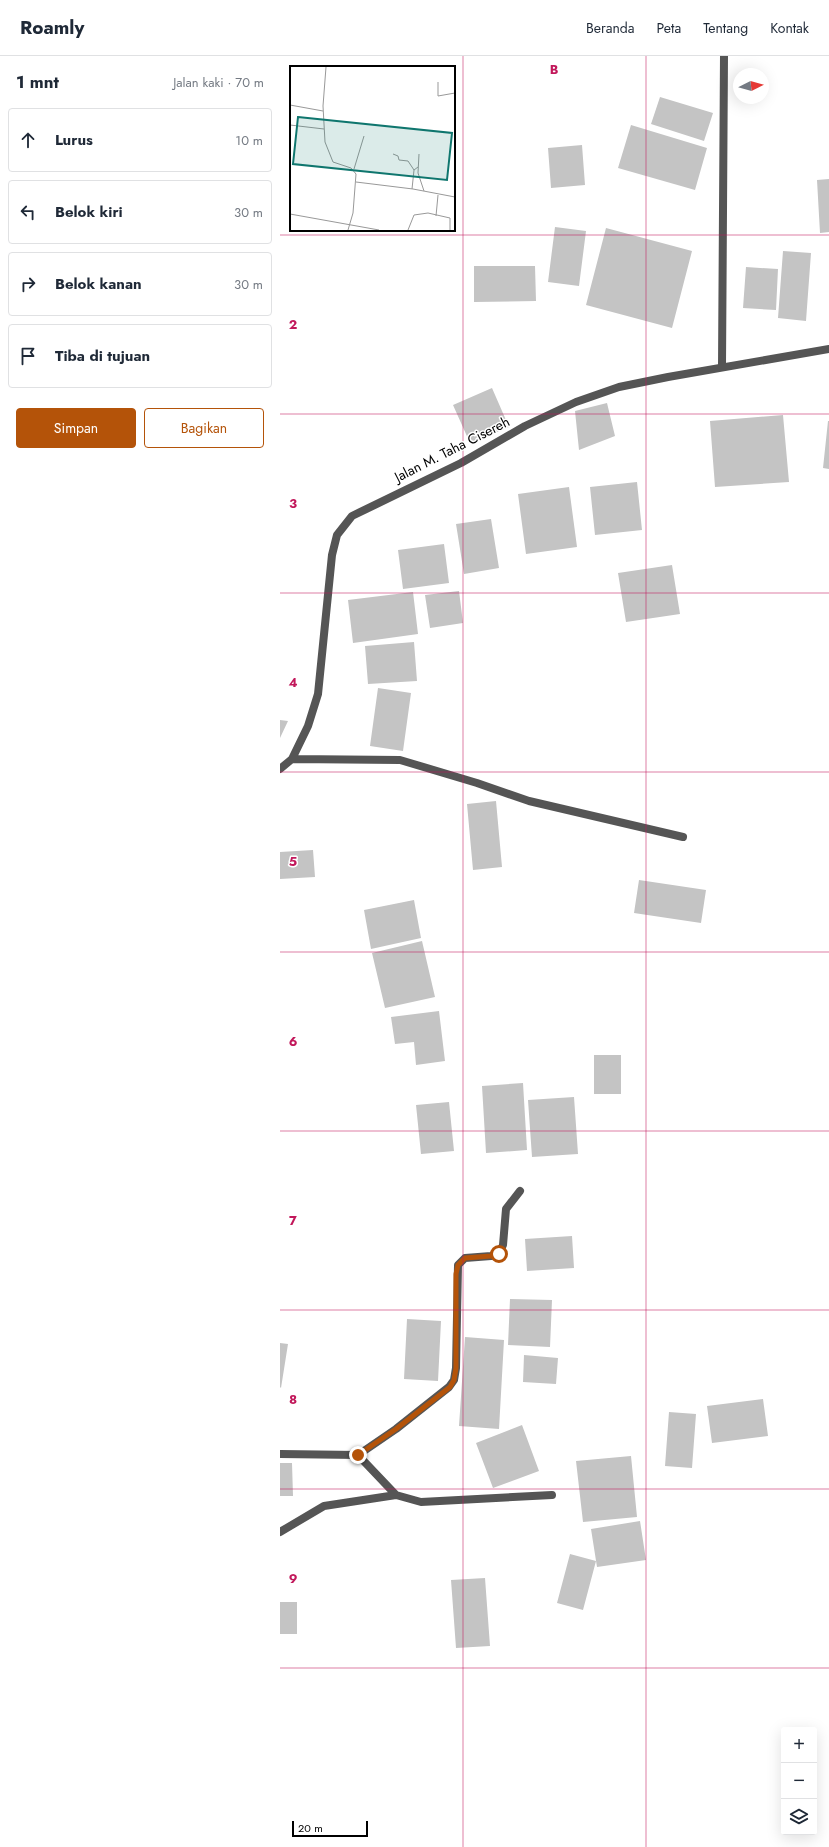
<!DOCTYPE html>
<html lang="id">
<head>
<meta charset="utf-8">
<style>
  :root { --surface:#fff; --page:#f6f6f7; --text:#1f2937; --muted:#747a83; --line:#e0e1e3; --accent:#b45309 }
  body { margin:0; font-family:Jost,sans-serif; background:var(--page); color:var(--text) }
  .controls { position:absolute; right:12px; bottom:12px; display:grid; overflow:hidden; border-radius:4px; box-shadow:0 4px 16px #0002 }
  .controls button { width:36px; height:36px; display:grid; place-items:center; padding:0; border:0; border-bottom:1px solid var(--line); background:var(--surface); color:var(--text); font:20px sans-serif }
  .compass { position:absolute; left:453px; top:12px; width:36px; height:36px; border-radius:50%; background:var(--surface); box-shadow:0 4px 16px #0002; rotate:84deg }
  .scale { position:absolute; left:12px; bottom:10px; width:76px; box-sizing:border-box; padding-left:4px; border:2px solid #000; border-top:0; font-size:11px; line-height:14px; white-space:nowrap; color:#000; -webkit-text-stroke:3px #fff; paint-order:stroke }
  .stop { position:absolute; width:12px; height:12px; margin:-9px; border:3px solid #b45309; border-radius:50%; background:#fff }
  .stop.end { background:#b45309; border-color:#fff; box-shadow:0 1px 4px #0008 }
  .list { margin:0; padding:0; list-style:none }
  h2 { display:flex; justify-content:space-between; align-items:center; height:52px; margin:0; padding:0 16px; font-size:17px }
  h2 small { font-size:13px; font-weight:400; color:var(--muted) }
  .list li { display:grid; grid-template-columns:26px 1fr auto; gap:12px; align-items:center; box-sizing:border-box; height:64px; margin:0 8px 8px; padding:0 8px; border:1px solid var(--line); border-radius:4px }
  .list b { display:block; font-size:15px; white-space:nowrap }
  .list em { font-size:13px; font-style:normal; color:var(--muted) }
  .actions { display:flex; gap:8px; padding:12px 16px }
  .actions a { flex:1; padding:9px 0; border:1px solid var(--accent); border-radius:4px; text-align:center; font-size:14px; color:var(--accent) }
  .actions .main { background:var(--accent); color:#fff }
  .icon { flex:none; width:22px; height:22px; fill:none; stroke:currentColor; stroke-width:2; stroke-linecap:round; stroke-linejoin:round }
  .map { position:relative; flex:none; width:549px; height:1791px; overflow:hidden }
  header { display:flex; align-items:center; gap:24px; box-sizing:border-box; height:56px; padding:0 20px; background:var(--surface); border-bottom:1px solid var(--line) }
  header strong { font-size:19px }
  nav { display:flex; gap:22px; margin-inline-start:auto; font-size:14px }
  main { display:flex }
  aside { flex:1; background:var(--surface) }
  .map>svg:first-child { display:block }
  .building { fill:#c4c4c4 }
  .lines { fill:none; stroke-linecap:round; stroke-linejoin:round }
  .street { stroke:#555; stroke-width:8 }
  .route { stroke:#b45309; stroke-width:5 }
  .grid { fill:none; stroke:#c2185b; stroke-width:1; stroke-opacity:0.55 }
  .labels { text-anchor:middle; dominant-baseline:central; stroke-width:3; stroke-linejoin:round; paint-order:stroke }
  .street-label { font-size:14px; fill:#000; stroke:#fff }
  .inset-road { fill:none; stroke:#999; stroke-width:1 }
  .view { fill:#0f766e; fill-opacity:0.15; stroke:#0f766e; stroke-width:2 }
  .inset-edge { fill:none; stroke:#000; stroke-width:2 }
  .grid-label { font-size:13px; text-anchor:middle; font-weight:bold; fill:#c2185b; stroke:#fff; stroke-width:3; stroke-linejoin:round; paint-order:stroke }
</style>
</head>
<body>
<header>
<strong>Roamly</strong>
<nav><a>Beranda</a><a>Peta</a><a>Tentang</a><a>Kontak</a></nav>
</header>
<main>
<aside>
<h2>1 mnt<small>Jalan kaki · 70 m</small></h2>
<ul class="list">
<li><svg class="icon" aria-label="ahead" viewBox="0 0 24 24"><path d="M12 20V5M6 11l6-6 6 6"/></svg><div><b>Lurus</b></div><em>10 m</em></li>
<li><svg class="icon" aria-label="left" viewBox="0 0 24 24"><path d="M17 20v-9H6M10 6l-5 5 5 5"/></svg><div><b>Belok kiri</b></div><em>30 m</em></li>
<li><svg class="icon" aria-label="right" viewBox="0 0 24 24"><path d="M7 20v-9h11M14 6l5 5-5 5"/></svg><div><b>Belok kanan</b></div><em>30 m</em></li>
<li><svg class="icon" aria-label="arrive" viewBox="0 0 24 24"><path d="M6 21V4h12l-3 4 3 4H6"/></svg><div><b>Tiba di tujuan</b></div></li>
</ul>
<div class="actions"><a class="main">Simpan</a><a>Bagikan</a></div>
</aside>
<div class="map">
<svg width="549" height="1791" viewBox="0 0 549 1791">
  <rect width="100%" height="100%" fill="#fff"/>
  <!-- building -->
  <path class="building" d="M380 41 433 57 424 85 371 68Z
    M351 69 427 92 415 134 338 112Z
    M302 89 305 129 271 132 268 92Z
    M549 123V176L540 177 537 124Z
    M275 171 306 175 299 230 268 226Z
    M326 172 412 195 392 272 306 249Z
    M503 195 531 197 526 265 498 262Z
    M194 210H255L256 245 194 246Z
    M466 211 498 213 496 254 463 252Z
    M212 332 229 371 190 387 173 349Z
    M327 347 335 380 299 394 295 355Z
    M503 359 509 426 435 431 430 365Z
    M548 365H549V413L543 412Z
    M357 426 362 474 315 479 310 431Z
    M289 431 297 491 246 498 238 438Z
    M211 463 219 512 184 518 176 468Z
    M164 488 169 527 123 533 118 494Z
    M392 509 400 558 346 566 338 517Z
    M179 535 183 567 150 572 145 539Z
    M133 536 138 578 73 587 68 544Z
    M134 586 137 625 88 628 85 590Z
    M98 632 131 637 123 695 90 690Z
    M0 664 8 665 0 682Z
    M216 745 222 811 193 814 187 748Z
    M33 794 35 821 0 823V796Z
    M359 824 426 834 421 867 354 857Z
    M134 844 141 882 91 893 84 854Z
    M142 885 155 941 105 952 92 897Z
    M159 955 165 1005 136 1009 134 986 115 988 111 961Z
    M314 999H341V1038H314Z
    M243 1027 247 1094 206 1097 202 1030Z
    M294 1041 298 1098 252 1101 248 1044Z
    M169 1046 174 1095 141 1098 136 1049Z
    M292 1180 294 1212 247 1215 245 1183Z
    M230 1243 272 1244 270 1291 228 1289Z
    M127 1263 161 1265 158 1325 124 1323Z
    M185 1281 224 1284 219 1373 179 1370Z
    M0 1287 8 1288 1 1332 0 1331Z
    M244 1299 278 1302 276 1328 243 1326Z
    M483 1343 488 1380 432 1387 427 1350Z
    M389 1356 416 1358 412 1412 385 1410Z
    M242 1369 259 1415 213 1432 196 1387Z
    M351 1400 357 1461 303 1466 296 1405Z
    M0 1407H12L13 1440H0Z
    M360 1465 366 1504 317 1511 311 1473Z
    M290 1498 316 1505 303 1554 277 1547Z
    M205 1522 210 1590 176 1592 171 1524Z
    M0 1546H17V1578H0Z"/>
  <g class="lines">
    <!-- street -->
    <path class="street" d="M442 310 444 0
      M12 703 120 704 197 727 249 745 403 781
      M0 713 12 703 28 670 38 638 52 499 57 479 72 460 181 407 245 370 296 346 339 331 388 321 549 293
      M0 1398 78 1399
      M116 1439 78 1399 116 1373 169 1331 174 1324 176 1312 178 1209 185 1202 211 1200 219 1198 223 1189 226 1153 240 1135
      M0 1476 44 1450 116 1439 141 1446 272 1439"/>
  </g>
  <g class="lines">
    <!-- route -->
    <path class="route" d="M78 1399 116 1373 170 1331 174 1324 176 1312V1218L178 1209 185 1202 211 1200 219 1198"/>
  </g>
  <!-- grid -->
  <path class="grid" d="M183 0V1791M366 0V1791M0 179H549M0 358H549M0 537H549M0 716H549M0 896H549M0 1075H549M0 1254H549M0 1433H549M0 1612H549"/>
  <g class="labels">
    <!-- street labels -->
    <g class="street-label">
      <text transform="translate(172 393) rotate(-27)">Jalan M. Taha Cisereh</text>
    </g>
  </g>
  <!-- overview -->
  <g transform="translate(10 10)">
    <rect width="165" height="165" fill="#fff"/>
    <path class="inset-road" d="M36 1 33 40 35 76 43 96 61 102 66 108 63 147 58 164M148 16V30L165 27M0 39 33 45M0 59 34 63M103 88 108 90 109 94 118 95 124 104 128 101M129 88 128 107 134 125M64 103 74 70M66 116 123 123 165 131M122 123 124 104M0 148 89 164M146 150 148 129M118 164 124 149 138 147 160 152V164"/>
    <path class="view" d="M8 51 162 67 157 114 3 98Z"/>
    <rect width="165" height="165" class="inset-edge"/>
  </g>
  <g class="grid-label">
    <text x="274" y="18">B</text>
    <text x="13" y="273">2</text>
    <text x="13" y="452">3</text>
    <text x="13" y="631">4</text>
    <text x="13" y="810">5</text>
    <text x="13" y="990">6</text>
    <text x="13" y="1169">7</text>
    <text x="13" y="1348">8</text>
    <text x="13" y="1527">9</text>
  </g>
</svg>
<div class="controls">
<button>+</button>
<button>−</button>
<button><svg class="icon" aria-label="layers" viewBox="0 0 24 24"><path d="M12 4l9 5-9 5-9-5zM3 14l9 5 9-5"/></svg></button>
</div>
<svg class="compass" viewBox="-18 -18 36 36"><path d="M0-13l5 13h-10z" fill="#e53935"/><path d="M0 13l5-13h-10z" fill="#747a83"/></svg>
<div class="scale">20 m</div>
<div class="stop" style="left:219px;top:1198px"></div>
<div class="stop end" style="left:78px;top:1399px"></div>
</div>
</main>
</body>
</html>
